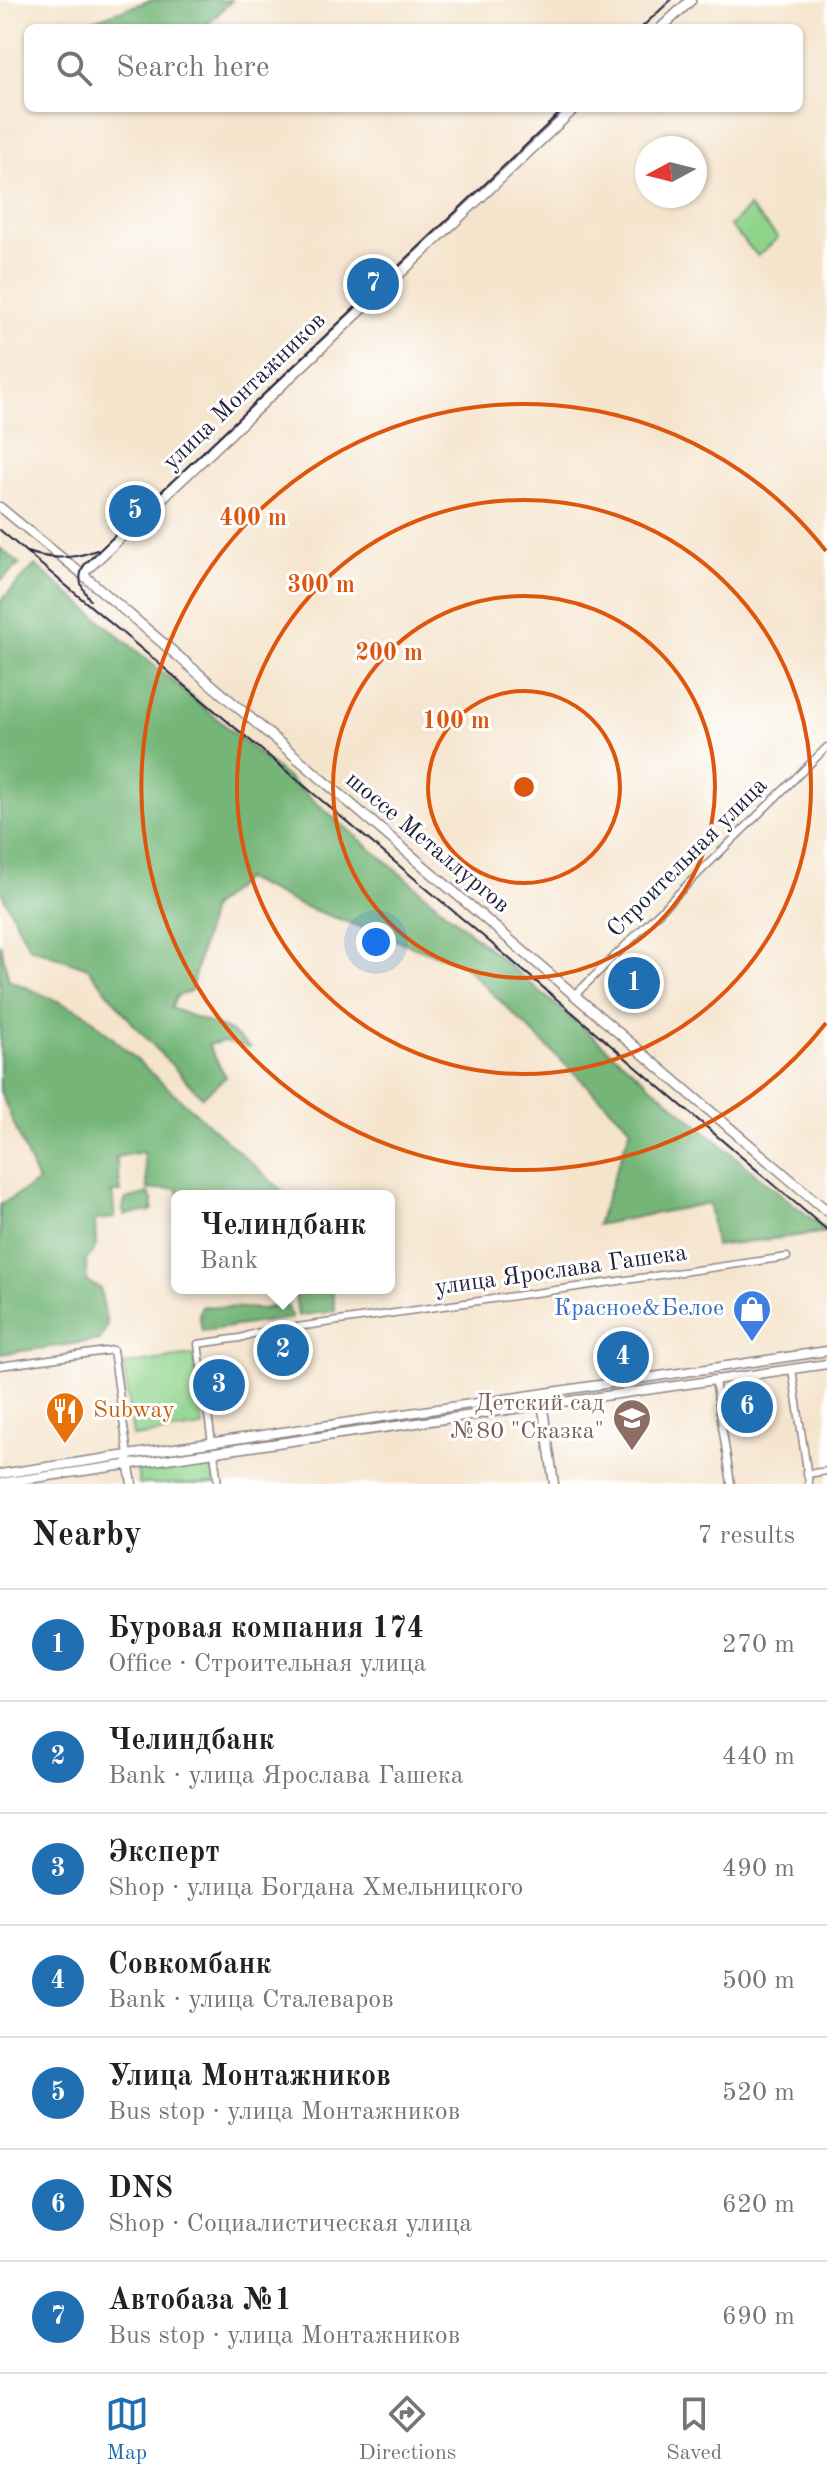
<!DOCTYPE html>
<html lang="en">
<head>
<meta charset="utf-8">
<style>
  :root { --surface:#fff; --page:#f2f2f2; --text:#202124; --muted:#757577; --line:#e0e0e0; --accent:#1f6fb2 }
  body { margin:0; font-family:"Old Standard TT",serif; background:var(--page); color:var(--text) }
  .compass { position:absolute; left:635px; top:136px; width:72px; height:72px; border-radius:50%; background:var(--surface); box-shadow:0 2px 6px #0004; rotate:263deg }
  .you { position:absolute; left:376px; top:942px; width:28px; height:28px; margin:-20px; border:6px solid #fff; border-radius:50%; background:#1a73e8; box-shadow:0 0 0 12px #1a73e833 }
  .badge { display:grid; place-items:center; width:52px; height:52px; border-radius:50%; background:var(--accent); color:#fff; font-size:26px; font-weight:700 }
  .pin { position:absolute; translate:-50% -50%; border:4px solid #fff; box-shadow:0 2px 8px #0006 }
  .popup { position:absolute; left:171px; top:1190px; width:224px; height:104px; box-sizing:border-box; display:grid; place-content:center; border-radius:12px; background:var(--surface); filter:drop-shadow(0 2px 6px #0005); font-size:26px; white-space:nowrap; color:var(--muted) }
  .popup b { font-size:30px; color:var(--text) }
  .popup::after { content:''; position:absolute; left:50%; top:100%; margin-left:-16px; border:16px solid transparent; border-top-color:var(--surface) }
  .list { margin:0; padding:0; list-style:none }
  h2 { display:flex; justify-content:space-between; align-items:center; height:104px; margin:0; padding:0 32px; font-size:34px }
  h2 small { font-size:26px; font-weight:400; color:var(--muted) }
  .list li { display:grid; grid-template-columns:52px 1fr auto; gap:24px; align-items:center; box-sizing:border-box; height:112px; padding:0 32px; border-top:2px solid var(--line) }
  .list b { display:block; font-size:30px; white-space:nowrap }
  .list p { margin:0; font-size:26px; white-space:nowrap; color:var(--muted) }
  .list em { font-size:26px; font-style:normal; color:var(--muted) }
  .icon { flex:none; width:44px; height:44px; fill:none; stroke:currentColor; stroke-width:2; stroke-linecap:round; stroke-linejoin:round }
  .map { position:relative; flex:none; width:827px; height:1484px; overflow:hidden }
  .search { position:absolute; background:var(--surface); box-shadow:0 2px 6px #0004; left:24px; right:24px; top:24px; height:88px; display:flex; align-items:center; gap:20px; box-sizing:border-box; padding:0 28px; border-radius:12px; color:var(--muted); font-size:30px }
  .sheet { height:888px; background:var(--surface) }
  nav { display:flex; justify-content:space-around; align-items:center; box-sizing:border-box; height:112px; border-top:2px solid var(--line); background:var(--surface); font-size:22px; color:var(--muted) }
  nav a { display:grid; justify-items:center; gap:4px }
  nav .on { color:var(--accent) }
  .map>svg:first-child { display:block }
  .green { fill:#90d48c; stroke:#597b64; stroke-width:2 }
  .forest { fill:#74b678; stroke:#4b6c5a; stroke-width:2 }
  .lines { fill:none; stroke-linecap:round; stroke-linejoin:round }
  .minor-casing { stroke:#8c8384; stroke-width:9 }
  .secondary-casing { stroke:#8c8384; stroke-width:11 }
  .primary-casing { stroke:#8c8384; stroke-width:12 }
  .minor { stroke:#fff; stroke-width:6 }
  .secondary { stroke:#fff; stroke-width:8 }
  .primary { stroke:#fff; stroke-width:9 }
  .tram { stroke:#22223b; stroke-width:2 }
  .ring { fill:none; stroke:#de560e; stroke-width:4 }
  .labels { text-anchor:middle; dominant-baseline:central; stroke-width:6; stroke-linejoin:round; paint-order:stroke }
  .street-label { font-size:24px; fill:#22223b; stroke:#fff }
  .shop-label { font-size:24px; fill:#366cbe; stroke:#fff; text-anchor:end }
  .education-label { font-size:24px; fill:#785e54; stroke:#fff; text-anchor:end }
  .food-label { font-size:24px; fill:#c56008; stroke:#fff; text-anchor:start }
  .centre { fill:#de560e; stroke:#fff; stroke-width:4 }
  .ring-label { font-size:24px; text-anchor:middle; font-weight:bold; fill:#de560e; stroke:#fff; stroke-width:6; stroke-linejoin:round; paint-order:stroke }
</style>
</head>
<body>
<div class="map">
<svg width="827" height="1484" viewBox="0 0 827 1484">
  <rect width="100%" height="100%" fill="#fff"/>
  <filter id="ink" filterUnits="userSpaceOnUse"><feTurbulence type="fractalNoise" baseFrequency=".0125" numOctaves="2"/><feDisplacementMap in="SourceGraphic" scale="16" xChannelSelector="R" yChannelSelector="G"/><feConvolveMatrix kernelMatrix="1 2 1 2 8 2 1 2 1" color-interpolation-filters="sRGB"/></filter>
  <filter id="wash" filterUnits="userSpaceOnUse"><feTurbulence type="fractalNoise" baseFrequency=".006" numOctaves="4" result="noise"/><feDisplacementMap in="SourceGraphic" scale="32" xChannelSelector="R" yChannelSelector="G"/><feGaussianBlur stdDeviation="1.8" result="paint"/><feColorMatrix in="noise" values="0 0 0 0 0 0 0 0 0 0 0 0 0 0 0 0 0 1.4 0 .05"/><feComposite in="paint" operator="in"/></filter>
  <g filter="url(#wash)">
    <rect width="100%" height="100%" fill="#f5e4cc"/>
    <!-- green -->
    <path class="green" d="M749 207 778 238 758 256 730 226Z
      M193 1355 203 1427 133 1437 123 1365Z
      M212 1458 215 1484H139L137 1469Z"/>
    <!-- forest -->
    <path class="forest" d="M151 0H232L204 28H82V24Z
      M0 548 20 564 0 581Z
      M35 565 757 1175 827 1231V1232L715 1246 709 1203 597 1225 631 1128 462 964 300 905 245 879 211 908 191 991 177 996 171 1008 230 1031 251 1048 224 1041 208 1045 226 1077 202 1097 135 1026 88 968 29 947 0 890V602Z
      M0 943 9 980 85 1013 288 1196H179L177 1188 148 1190 143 1152 116 1157 121 1192H112L115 1218 95 1220 96 1246 86 1261 87 1282 100 1288 107 1325 100 1340 0 1354V1205L38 1182 0 1091Z
      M148 1193 152 1199 153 1209 151 1211 125 1215 122 1209 126 1199Z
      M294 1288H332L335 1311 298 1316Z
      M286 1303 292 1318 202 1331 199 1313 202 1306 263 1309Z"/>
  </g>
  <g filter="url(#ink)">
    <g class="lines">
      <!-- minor casing -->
      <g class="minor-casing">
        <path id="minor" d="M575 995 827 747
          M0 1366 113 1350 128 1455
          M792 1369 809 1484
          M715 1380 731 1484
          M212 1443 198 1344 240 1338 255 1333 787 1257
          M214 1452 218 1484
          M807 1474 827 1471"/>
      </g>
      <!-- secondary casing -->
      <g class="secondary-casing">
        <path id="secondary" d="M0 507 82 574
          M542 1402 554 1484
          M128 1461 132 1484
          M0 1474 827 1351
          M0 1483 827 1364"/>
      </g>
      <!-- primary casing -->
      <g class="primary-casing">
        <path id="primary" d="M661 28 691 0
          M575 108 82 574 827 1211"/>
      </g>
      <!-- minor -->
      <use href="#minor" class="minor"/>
      <!-- secondary -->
      <use href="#secondary" class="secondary"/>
      <!-- primary -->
      <use href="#primary" class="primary"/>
      <!-- tram -->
      <path class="tram" d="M641 28 671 0
        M0 530 484 937 827 1230
        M27 552C50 560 74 559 97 550
        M90 600C81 587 76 578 85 564L565 108"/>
    </g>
  </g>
  <!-- distance rings -->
  <g class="ring">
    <circle cx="524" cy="787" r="96"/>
    <circle cx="524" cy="787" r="191"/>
    <circle cx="524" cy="787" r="287"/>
    <path d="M826 1023A383 383 0 1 1 826 551"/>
  </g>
  <!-- icons -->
  <defs>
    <g id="shop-pin" transform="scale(2)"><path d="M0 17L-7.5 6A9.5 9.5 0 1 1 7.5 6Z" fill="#3f7fe0" stroke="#fff"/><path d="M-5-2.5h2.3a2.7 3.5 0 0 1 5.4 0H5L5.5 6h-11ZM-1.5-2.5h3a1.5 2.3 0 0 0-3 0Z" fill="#fff"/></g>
    <g id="restaurant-pin" transform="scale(2)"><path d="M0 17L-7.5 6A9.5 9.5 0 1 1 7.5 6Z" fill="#e8710a" stroke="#fff"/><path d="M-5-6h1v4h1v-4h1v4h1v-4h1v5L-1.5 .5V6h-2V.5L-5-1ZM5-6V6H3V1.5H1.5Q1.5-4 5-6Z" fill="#fff"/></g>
    <g id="school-pin" transform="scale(2)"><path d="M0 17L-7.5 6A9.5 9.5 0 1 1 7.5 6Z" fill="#8d6e63" stroke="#fff"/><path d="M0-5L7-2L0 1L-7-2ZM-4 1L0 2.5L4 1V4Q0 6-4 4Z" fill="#fff"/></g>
  </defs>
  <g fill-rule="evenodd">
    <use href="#shop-pin" x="752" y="1309"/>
    <use href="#restaurant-pin" x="65" y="1411"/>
    <use href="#school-pin" x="632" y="1418"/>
  </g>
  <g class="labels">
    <!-- street labels -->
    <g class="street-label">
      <text transform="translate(245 392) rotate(-44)">улица Монтажников</text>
      <text transform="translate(427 843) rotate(40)">шоссе Металлургов</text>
      <text transform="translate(688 858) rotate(-45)">Строительная улица</text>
      <text transform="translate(561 1271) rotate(-8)">улица Ярослава Гашека</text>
    </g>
    <!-- shop labels -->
    <g class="shop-label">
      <text x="724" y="1309">Красное&amp;Белое</text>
    </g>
    <!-- education labels -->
    <g class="education-label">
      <text x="604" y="1404">Детский сад<tspan x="604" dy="28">№80 "Сказка"</tspan></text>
    </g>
    <!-- food labels -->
    <g class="food-label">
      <text x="93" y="1411">Subway</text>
    </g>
  </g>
  <circle cx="524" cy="787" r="12" class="centre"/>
  <g class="ring-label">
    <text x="253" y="525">400 m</text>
    <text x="321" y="592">300 m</text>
    <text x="389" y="660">200 m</text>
    <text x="456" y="728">100 m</text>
  </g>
</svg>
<svg class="compass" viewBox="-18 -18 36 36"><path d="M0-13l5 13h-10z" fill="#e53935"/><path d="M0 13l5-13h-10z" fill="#757577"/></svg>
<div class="you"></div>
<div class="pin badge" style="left:634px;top:983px">1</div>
<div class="pin badge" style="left:283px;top:1350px">2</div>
<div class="popup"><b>Челиндбанк</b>Bank</div>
<div class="pin badge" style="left:219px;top:1385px">3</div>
<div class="pin badge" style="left:623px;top:1357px">4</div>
<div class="pin badge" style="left:135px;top:511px">5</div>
<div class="pin badge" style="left:747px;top:1407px">6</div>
<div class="pin badge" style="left:373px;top:284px">7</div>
<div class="search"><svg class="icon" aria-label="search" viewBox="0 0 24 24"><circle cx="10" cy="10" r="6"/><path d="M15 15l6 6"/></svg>Search here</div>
</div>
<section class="sheet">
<h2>Nearby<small>7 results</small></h2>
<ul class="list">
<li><span class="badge">1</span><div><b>Буровая компания 174</b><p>Office · Строительная улица</p></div><em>270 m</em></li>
<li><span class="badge">2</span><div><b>Челиндбанк</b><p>Bank · улица Ярослава Гашека</p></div><em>440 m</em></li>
<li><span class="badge">3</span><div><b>Эксперт</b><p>Shop · улица Богдана Хмельницкого</p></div><em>490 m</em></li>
<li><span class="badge">4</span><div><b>Совкомбанк</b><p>Bank · улица Сталеваров</p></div><em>500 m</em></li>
<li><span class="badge">5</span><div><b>Улица Монтажников</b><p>Bus stop · улица Монтажников</p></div><em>520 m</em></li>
<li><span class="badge">6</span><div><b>DNS</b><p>Shop · Социалистическая улица</p></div><em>620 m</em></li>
<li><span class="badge">7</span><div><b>Автобаза №1</b><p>Bus stop · улица Монтажников</p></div><em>690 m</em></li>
</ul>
</section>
<nav>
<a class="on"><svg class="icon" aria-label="map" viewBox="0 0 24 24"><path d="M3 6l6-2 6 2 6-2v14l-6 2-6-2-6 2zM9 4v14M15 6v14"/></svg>Map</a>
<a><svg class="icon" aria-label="directions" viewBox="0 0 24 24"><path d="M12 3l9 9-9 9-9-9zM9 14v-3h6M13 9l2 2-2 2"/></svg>Directions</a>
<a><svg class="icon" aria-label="saved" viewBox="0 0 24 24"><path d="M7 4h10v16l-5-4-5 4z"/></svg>Saved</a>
</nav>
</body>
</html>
